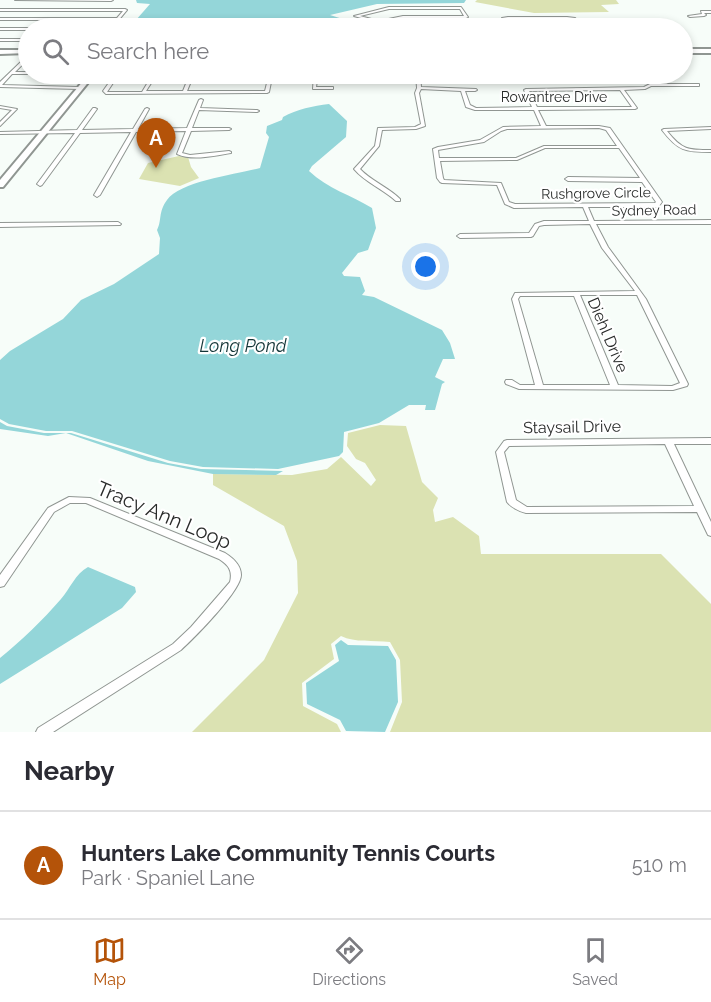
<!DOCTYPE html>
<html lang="en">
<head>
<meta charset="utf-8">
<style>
  :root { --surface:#fff; --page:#f2f2f3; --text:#2b2b33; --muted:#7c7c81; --line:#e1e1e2; --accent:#b45309 }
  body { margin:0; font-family:Raleway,sans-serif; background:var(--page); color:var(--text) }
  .you { position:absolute; left:426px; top:267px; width:21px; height:21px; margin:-15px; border:4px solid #fff; border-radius:50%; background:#1a73e8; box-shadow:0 0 0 9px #1a73e833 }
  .badge { display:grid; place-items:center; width:39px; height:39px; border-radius:50%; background:var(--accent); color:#fff; font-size:20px; font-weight:700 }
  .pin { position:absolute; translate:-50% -50px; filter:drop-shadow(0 2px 3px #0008) }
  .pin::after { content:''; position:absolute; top:32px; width:21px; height:18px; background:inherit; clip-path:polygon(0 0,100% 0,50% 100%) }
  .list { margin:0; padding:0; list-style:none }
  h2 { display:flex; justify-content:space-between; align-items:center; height:78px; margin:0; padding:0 24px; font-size:26px }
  h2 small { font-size:20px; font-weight:400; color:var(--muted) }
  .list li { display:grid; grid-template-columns:39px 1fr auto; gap:18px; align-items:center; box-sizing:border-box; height:108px; padding:0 24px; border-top:2px solid var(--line) }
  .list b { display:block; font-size:22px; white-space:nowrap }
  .list p { margin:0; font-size:20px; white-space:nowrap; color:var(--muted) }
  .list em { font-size:20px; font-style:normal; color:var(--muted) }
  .icon { flex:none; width:33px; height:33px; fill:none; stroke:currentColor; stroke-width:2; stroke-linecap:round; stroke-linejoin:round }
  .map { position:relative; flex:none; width:711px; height:732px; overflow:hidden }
  .search { position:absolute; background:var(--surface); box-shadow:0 3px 9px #0003; left:18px; right:18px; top:18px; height:66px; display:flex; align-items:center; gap:15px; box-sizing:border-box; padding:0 21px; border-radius:33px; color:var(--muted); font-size:22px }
  .sheet { height:186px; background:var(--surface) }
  nav { display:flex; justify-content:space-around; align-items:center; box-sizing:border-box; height:84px; border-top:2px solid var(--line); background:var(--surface); font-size:16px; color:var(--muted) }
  nav a { display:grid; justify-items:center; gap:3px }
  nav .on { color:var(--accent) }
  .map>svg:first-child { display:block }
  .green { fill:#dbe2b2 }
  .water { fill:#94d6d9 }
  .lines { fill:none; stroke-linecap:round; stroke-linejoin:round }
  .street-casing { stroke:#909692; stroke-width:2 }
  .secondary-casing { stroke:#909692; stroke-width:4 }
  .street { fill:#fff; fill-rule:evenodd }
  .secondary { fill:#fff; fill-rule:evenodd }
  .labels { text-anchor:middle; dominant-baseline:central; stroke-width:4.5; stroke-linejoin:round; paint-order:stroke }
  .far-street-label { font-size:14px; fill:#2a2c2b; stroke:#fff }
  .street-label { font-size:16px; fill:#2a2c2b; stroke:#fff }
  .water-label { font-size:18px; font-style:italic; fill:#133537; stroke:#fff }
  .near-street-label { font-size:20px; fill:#2a2c2b; stroke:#fff }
</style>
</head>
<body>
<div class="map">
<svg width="711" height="732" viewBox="0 0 711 732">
  <rect width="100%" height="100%" fill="#f7fdf9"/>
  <!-- green -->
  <path class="green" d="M477 0H616L619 4 601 5 609 12 534 13 475 2Z
    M179 156 188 157 191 167 199 178 180 186 139 179 148 163Z
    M380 425 406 426 422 482 438 498 433 510 435 522 453 517 479 536 481 554H661L711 604V732H390L402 702 400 660 390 642C373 640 355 643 341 636L331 644 334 659 302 683 303 706 337 724 341 732H192L264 660 298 593 297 561 284 526 213 485V474L292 475 327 469 341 457 371 486 376 480 365 463 356 459 347 446 348 433Z"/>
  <!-- water -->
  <path class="water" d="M136 0H466L464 3 377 4 330 15 368 27 393 26 400 28H129L150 4 137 3Z
    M329 104 347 121 346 137 312 166 309 171C328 189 351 195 372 208L376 228 368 250 358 253 342 273 344 276 360 277 365 291 362 295 374 297 442 330 450 343 455 359H443L435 377 445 382 442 384 435 410H425L426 405H409L379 423 344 432 343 452 339 456 278 469 203 467 170 461 72 431H46L9 424 0 419V360L10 351 63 319 81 300 114 284 159 254 160 238 157 230C162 221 158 212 167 200 180 181 238 174 260 168L269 137 266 133 267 126 282 120 283 117C297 109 313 106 329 104Z
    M0 422 7 426 44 433H71L168 463 201 469 283 471 276 475 213 474 148 461 66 433 48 436 0 429Z
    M88 567 135 587 136 592 122 608 0 684V658C22 640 42 621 61 599 70 589 75 574 88 567Z
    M341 640 348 645 388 646 396 660 398 702 385 732 346 731 340 720 307 704 306 683 339 661 335 645Z"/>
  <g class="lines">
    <!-- street casing -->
    <g class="street-casing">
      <path id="street" d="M15 0H113L111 1Z
        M389 7H461L468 17 466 18H403L379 23 354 16ZM389 9H460L464 16H403L379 21 360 16Z
        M0 9H125L127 10 112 28H110L116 20H0V18H117L123 11H0Z
        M701 11H711V13H704L706 15 704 16 690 17 688 16 702 14Z
        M508 17H567L575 18 582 26 580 27 511 28 506 27 504 24H469L467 23 469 22H503L502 18ZM508 19H567L573 20 577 25 513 27C508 25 507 24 505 20Z
        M0 28H29L28 30H0Z
        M0 39H28V41H0Z
        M27 56H28V59L15 72H28L29 74H12L2 85 79 87 81 88 79 89 0 87V82Z
        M115 74H119L107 92H142L153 74H157L146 91H183L190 74H194L187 91H265L267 83 230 81 226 79 228 74H232L230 78 231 79 269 81 271 82 269 92 267 93 106 94 103 91 113 77 90 78 88 77 90 76 114 75Z
        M314 74H318L316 87H333V89H313Z
        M416 74H420L421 87 476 89 477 90 475 91H465L470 105 476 108 532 107 524 90 526 89 644 87 650 84 642 74H646L654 84H699V86H651L645 89 624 90 637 108 635 109 538 110 546 126H599L610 128 662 202 659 206 657 207H588L594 221 711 220V224H596L608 247 646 299 688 384 687 386 673 390 519 389 506 384 505 382 506 380H512L520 385H535L512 299 515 293 635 291 602 248 590 224 544 225 539 226 533 236 531 237 460 238 457 236 460 234 529 233 535 224 544 221H589L583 207 514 208 505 204 497 185 442 183 440 182 437 178 433 149 438 147 480 140 503 127 541 126 534 110H475L466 107 461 91 421 89 419 93 425 126 416 129 382 130 379 146 360 169C371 181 388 187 400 199V201H396C383 189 366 183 354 169L375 146 378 128 415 127 421 124 415 93 417 88ZM620 90 632 107H537L529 91ZM599 128 606 130 617 146H544L516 158H439L438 150 484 142 501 131 507 129ZM545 148H619L640 178 568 177 565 179 568 181 642 182 656 202 655 203 515 204 509 202 501 183 444 180 443 178 440 161 517 160ZM580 295H637L680 383 672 386 618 385ZM520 296H574L610 385H543L518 299Z
        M490 74H494L495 79H493Z
        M201 99 203 100 200 108 257 110 259 111 257 112 199 110 192 128H229L231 129 229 130 191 131 182 153 190 155 229 151 231 152V153C214 156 192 161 177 154L186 131 136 132 100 195 97 197 94 195 131 132 80 133 42 185 40 186 37 184 75 133 0 134V132L77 130 93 108H95L97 109 82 130 133 129 145 109 147 108 149 109 138 129 187 128 199 100Z
        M0 106 17 109 0 126V122L12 110 0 108Z
        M711 127V129L667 131C682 150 688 150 711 150V152C685 152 678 151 662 130L664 129Z
        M118 222 121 224 120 225 0 227V223Z
        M711 438V444H674L711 522V536L708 535 697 512 526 513C520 512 511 507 507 502L496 452 504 441 507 440ZM665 444 694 506 527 507 516 500 504 452 509 446Z
        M69 497 90 498 225 553C233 558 241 565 241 575 241 591 194 638 181 650L53 732H36L38 728 173 644 191 627 230 582C233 570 228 565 219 559L86 503H70L54 512 4 586 0 587V575L48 508Z"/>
    </g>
    <!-- secondary casing -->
    <g class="secondary-casing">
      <path id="secondary" d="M682 49H711V53H682Z
        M0 50H28V53L0 54Z
        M89 74H95L3 187H0V180Z"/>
    </g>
    <!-- street -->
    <use href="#street" class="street"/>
    <!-- secondary -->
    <use href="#secondary" class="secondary"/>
  </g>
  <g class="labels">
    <!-- far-street labels -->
    <g class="far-street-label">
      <text x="554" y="97">Rowantree Drive</text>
      <text transform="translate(596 193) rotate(-1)">Rushgrove Circle</text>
      <text transform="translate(654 210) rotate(-1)">Sydney Road</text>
    </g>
    <!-- street labels -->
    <g class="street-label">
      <text transform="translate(608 335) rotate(67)">Diehl Drive</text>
      <text transform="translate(572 427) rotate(-1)">Staysail Drive</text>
    </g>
    <!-- water labels -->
    <g class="water-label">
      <text x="243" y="345">Long Pond</text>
    </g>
    <!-- near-street labels -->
    <g class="near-street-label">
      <text transform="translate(164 515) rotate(23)">Tracy Ann Loop</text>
    </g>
  </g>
</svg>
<div class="you"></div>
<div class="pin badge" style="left:156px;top:168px">A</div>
<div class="search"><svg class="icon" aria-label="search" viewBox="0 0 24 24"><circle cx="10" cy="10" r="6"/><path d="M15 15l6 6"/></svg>Search here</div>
</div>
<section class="sheet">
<h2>Nearby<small></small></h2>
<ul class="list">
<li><span class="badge">A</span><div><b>Hunters Lake Community Tennis Courts</b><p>Park · Spaniel Lane</p></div><em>510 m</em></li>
</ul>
</section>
<nav>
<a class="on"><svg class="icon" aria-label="map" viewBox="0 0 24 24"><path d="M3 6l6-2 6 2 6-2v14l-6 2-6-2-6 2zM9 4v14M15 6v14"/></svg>Map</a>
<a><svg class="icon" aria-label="directions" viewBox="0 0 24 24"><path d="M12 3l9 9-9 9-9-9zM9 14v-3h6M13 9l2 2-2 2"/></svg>Directions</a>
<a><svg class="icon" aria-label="saved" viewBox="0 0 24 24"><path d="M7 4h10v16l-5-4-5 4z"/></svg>Saved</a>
</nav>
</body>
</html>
